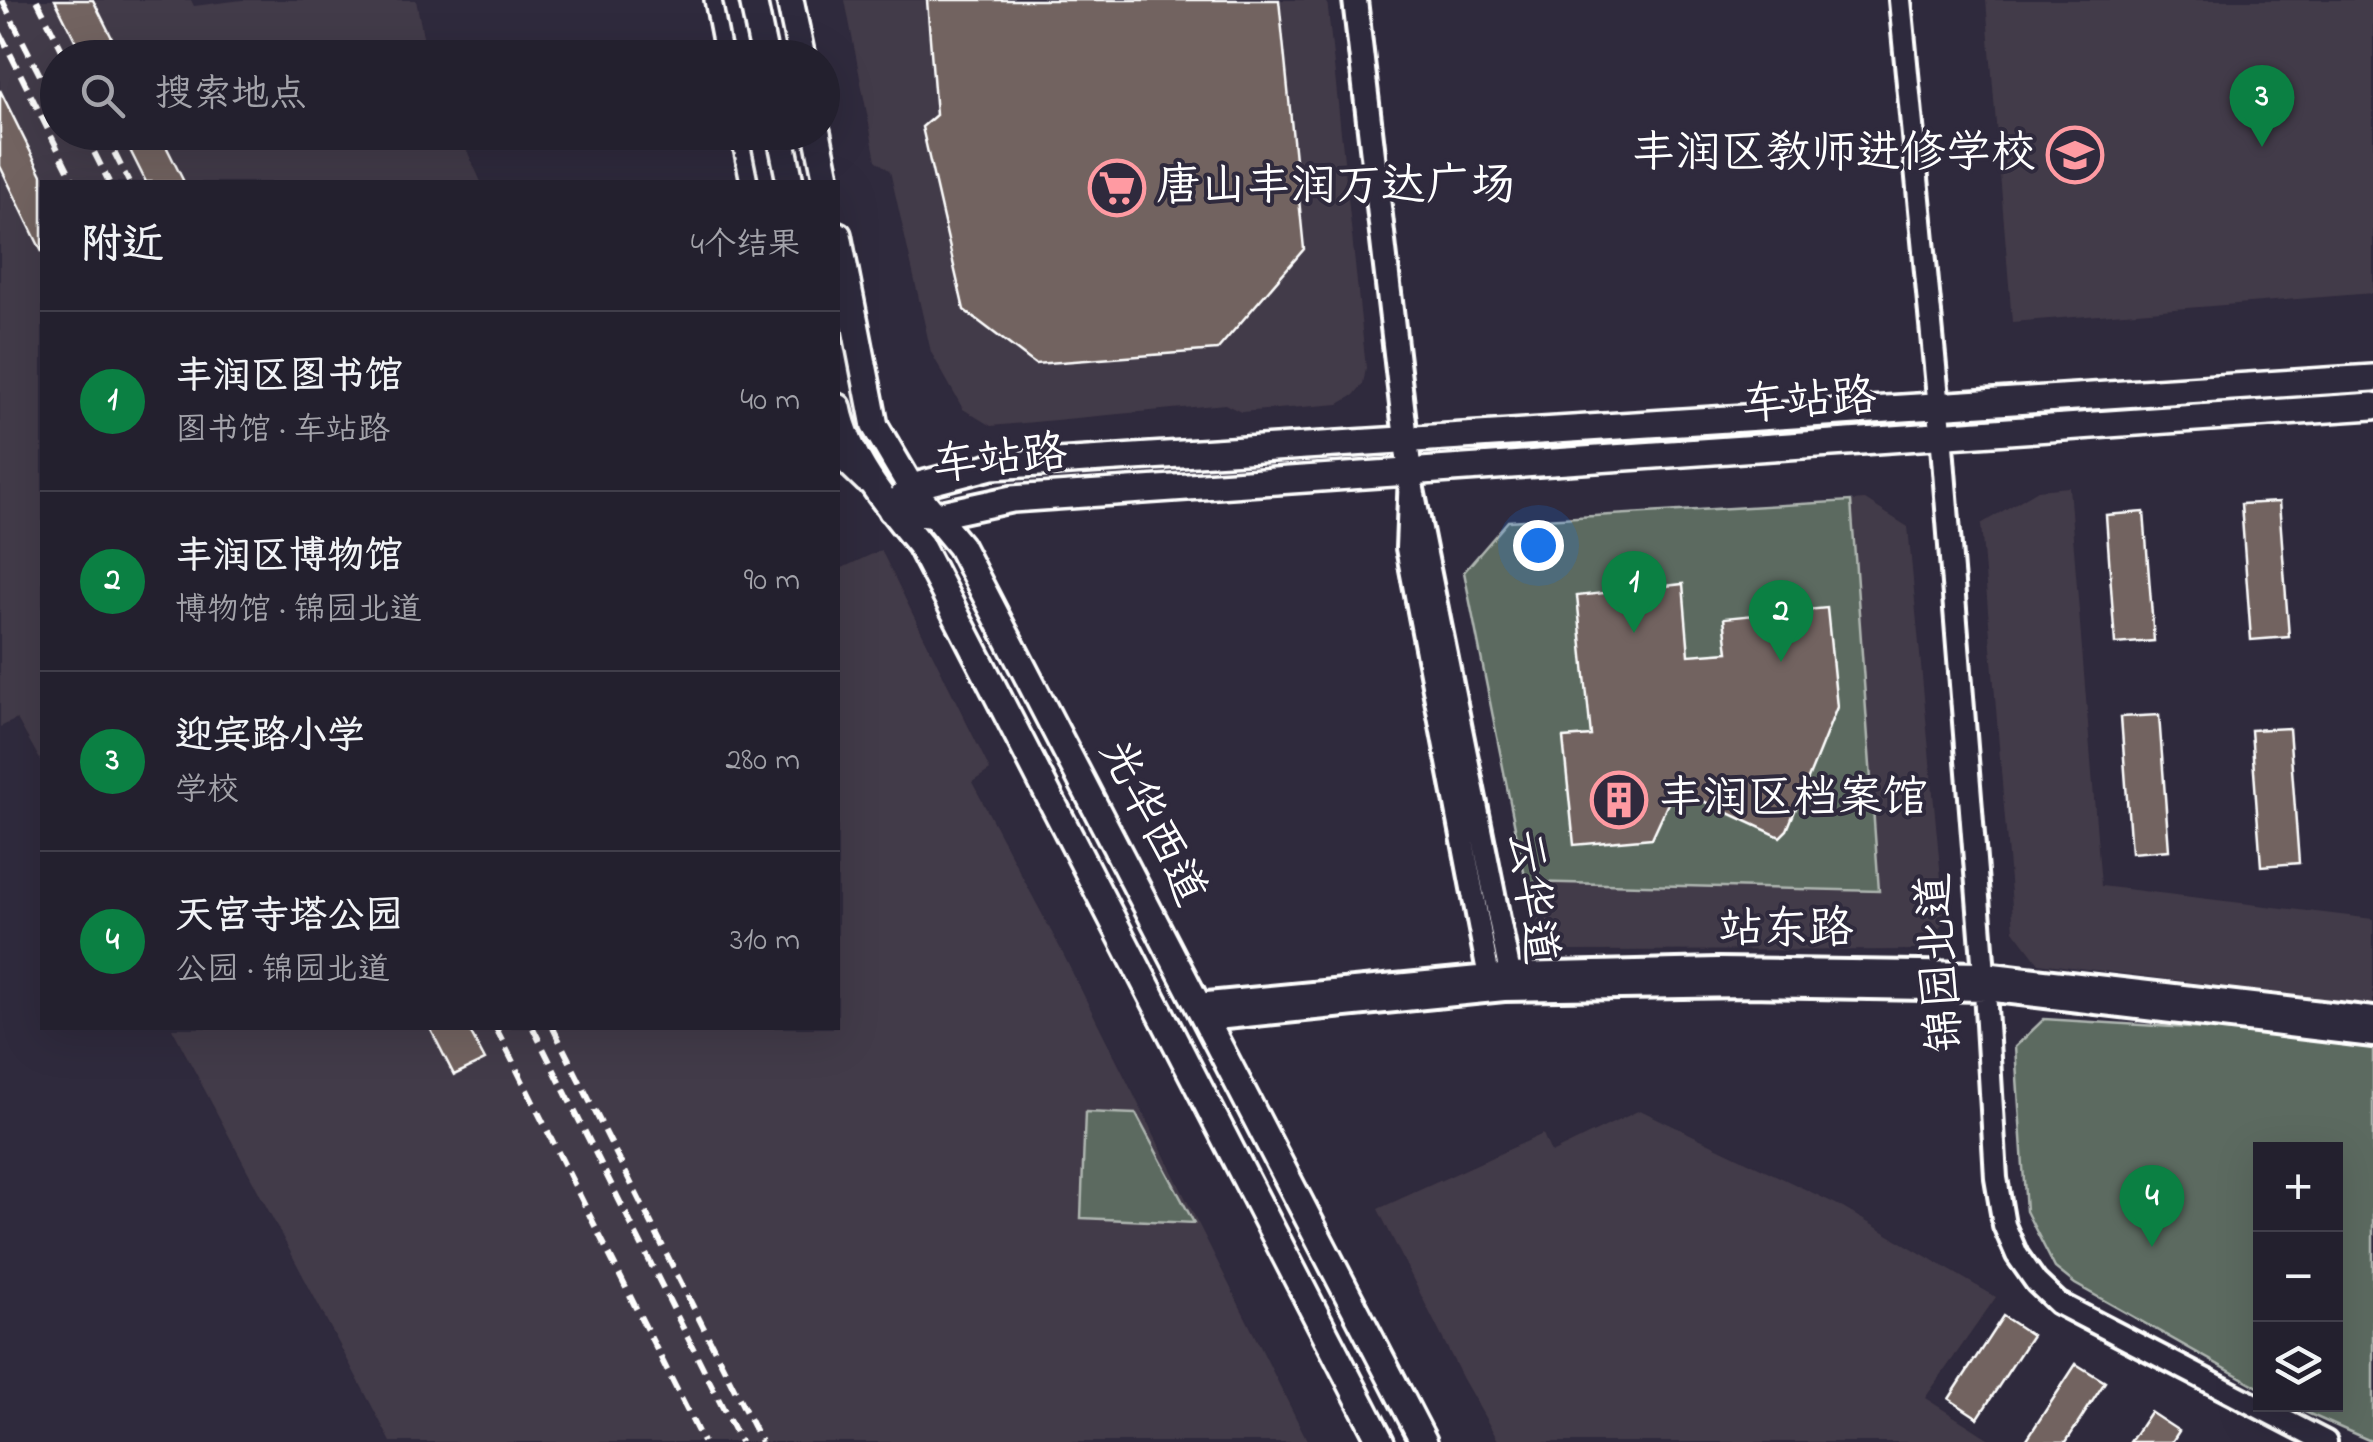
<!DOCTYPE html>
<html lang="zh">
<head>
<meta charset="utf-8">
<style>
  :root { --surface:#23202e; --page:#2b2836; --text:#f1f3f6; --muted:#a3a3aa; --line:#403e4a; --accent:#0b8043 }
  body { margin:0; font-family:"Indie Flower","LXGW WenKai TC",sans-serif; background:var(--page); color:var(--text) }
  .controls { position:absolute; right:30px; bottom:30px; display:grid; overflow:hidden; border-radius:0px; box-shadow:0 10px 40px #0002 }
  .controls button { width:90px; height:90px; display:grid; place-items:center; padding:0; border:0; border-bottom:2px solid var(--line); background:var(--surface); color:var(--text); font:50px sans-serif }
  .you { position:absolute; left:1538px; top:545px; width:35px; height:35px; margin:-25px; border:8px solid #fff; border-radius:50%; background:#1a73e8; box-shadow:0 0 0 15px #1a73e833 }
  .badge { display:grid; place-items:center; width:65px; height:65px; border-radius:50%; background:var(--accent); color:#fff; font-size:32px; font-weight:700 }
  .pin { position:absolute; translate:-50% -82px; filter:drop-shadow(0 2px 5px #0008) }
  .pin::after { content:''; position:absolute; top:52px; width:35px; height:30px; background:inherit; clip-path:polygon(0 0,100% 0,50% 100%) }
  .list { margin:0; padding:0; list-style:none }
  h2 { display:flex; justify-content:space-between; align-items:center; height:130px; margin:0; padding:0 40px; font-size:42px }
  h2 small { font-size:32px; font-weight:400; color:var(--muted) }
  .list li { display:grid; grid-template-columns:65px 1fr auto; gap:30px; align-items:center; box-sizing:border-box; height:180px; padding:0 40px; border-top:2px solid var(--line) }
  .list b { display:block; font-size:38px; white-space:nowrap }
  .list p { margin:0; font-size:32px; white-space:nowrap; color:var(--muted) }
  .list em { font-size:32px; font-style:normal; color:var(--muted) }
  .icon { flex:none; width:55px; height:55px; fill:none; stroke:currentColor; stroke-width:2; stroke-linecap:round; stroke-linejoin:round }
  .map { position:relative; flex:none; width:2373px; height:1442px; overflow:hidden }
  .search { position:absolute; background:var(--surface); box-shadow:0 10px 40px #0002; left:40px; top:40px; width:800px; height:110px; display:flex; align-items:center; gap:25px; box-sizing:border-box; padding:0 35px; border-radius:55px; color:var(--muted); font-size:38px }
  .panel { position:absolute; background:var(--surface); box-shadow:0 10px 40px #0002; left:40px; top:180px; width:800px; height:850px; border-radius:0px }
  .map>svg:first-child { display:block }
  .built { fill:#433b48 }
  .green { fill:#5c6b61; stroke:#aeb5b0; stroke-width:2.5 }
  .building { fill:#726460; stroke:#fff; stroke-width:2.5 }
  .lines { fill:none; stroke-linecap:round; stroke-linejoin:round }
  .minor-casing { stroke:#fff; stroke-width:22 }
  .tertiary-casing { stroke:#fff; stroke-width:28 }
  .secondary-casing { stroke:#fff; stroke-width:30 }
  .primary-casing { stroke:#fff; stroke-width:32 }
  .minor { stroke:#2f2a3d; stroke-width:15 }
  .tertiary { stroke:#2f2a3d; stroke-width:20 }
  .secondary { stroke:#2f2a3d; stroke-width:22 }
  .primary { stroke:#2f2a3d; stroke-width:25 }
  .rail { stroke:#fff; stroke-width:6; stroke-dasharray:15 8; stroke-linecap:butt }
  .labels { text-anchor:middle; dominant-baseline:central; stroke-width:8; stroke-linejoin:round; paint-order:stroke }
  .poi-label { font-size:45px; fill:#fff; stroke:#2f2a3d; text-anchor:start }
  .street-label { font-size:45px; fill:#fff; stroke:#2f2a3d }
</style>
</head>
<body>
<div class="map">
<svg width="2373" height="1442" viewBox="0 0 2373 1442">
  <rect width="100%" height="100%" fill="#2f2a3d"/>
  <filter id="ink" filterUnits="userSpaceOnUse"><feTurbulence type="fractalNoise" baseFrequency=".01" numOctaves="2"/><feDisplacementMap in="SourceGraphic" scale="20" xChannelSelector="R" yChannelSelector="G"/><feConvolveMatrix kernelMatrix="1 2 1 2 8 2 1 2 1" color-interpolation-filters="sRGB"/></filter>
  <g filter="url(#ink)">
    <!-- built -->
    <path class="built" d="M0 0H191L194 6 242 0H416L427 57 58 58V132L459 133 481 182H42V763L17 719 0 727Z
      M845 0H1327L1366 368 1363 384 1354 395 1339 404 1241 412 1225 404 991 426 963 409 931 352 890 171 876 160Z
      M1986 0H2373V293L2012 322Z
      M2069 487 2101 886 2373 919V1005L2039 963 2014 930 1981 524 2038 490Z
      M1865 500 1908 527 1945 921 1922 950 1570 951 1530 917 1526 882 1878 891 1851 501Z
      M881 550 990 770 972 782 1059 946 1308 1442H391L172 1028H838V570Z
      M1640 1110 1836 1204 1996 1297 1925 1398 1994 1442H1499L1463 1379 1378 1209 1543 1134 1551 1153Z"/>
    <!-- green -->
    <path class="green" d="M1851 501 1879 891 1526 882 1464 572 1508 521Z
      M2044 1019 2254 1032 2373 1044V1442L2289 1405 2336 1404V1150H2260V1388L2075 1284 2055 1268 2026 1211 2015 1047Z
      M1085 1112 1136 1114 1194 1223 1081 1218Z"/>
    <!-- building -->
    <path class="building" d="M55 0H93L122 58H84Z
      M927 0H1279L1304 249 1217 350 1035 364 964 310 922 127 936 115Z
      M0 90 42 175V252L0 166Z
      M121 132H159L184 182H146Z
      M2279 502 2289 637 2251 640 2241 504Z
      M2144 512 2154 641 2115 644 2106 515Z
      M1683 584 1689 655 1728 652 1724 618 1827 608 1837 707 1819 752 1787 830 1780 837 1675 788 1652 838 1574 845 1563 738 1591 736 1577 596Z
      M2159 715 2169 850 2131 853 2121 717Z
      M2289 728 2299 863 2261 866 2251 730Z
      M430 1028H468L485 1060 454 1075Z
      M2003 1316 2032 1335 1978 1418 1949 1399Z
      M2076 1364 2105 1382 2066 1442H2025Z
      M2150 1412 2179 1431 2172 1442H2130Z"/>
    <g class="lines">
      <!-- minor casing -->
      <g class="minor-casing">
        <path id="minor" d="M713 0 724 58
          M739 132 749 182
          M838 459 864 484"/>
      </g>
      <!-- tertiary casing -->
      <g class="tertiary-casing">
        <path id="tertiary" d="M1900 0 1939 408 1984 973 1996 1178 2004 1225 2017 1255 2036 1282 2058 1303 2326 1442
          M1410 474 1510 974 1504 990 1489 977 1407 548Z
          M1197 1004 1510 974 1718 969 1984 973 2373 1018
          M1206 1020 1504 990 1745 986 1986 990 2373 1036"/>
      </g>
      <!-- secondary casing -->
      <g class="secondary-casing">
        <path id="secondary" d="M1355 0 1410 474"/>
      </g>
      <!-- primary casing -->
      <g class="primary-casing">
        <path id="primary" d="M753 0 765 58
          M790 0 802 58
          M780 132 790 182
          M817 132 827 182
          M838 235 875 426 911 487 960 546 1424 1442
          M838 407C848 459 887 505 920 545L1381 1442
          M891 510 911 487 992 466 2373 378
          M891 510 937 515 1012 499 2373 406"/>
      </g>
      <!-- minor -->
      <use href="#minor" class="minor"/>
      <!-- tertiary -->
      <use href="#tertiary" class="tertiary"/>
      <!-- secondary -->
      <use href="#secondary" class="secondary"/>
      <!-- primary -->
      <use href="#primary" class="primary"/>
      <!-- rail -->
      <path class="rail" d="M2 0 58 111
        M37 0 66 58
        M0 33 74 182
        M84 132 109 182
        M104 132 129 182
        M496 1028 703 1442
        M533 1028 740 1442
        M553 1028 761 1442"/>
    </g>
  </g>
  <!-- icons -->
  <defs>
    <g id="school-ring" transform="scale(2.875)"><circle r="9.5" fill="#2f2a3d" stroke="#ff9aa2" stroke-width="1.5"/><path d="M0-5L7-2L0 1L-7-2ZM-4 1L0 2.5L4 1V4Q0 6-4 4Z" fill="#ff9aa2"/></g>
    <g id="supermarket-ring" transform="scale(2.875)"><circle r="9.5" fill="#2f2a3d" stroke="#ff9aa2" stroke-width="1.5"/><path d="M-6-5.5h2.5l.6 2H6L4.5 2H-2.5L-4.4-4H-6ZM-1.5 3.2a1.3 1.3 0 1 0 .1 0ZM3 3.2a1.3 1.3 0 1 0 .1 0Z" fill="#ff9aa2"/></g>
    <g id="building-ring" transform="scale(2.875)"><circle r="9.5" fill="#2f2a3d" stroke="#ff9aa2" stroke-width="1.5"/><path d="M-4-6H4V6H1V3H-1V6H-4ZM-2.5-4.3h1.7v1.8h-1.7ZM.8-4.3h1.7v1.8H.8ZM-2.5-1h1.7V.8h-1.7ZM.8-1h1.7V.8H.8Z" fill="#ff9aa2"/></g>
  </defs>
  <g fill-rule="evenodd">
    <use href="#school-ring" x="2075" y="155"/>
    <use href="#supermarket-ring" x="1117" y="188"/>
    <use href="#building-ring" x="1619" y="800"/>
  </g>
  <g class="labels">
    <!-- poi labels -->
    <g class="poi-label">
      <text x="2036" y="155" text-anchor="end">丰润区教师进修学校</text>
      <text x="1156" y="188">唐山丰润万达广场</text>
      <text x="1658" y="800">丰润区档案馆</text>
    </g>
    <!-- street labels -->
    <g class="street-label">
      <text transform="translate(1809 403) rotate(-4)">车站路</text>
      <text transform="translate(1000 461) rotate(-6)">车站路</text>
      <text transform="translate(1151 823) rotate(63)">光华西道</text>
      <text transform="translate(1530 897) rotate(82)">云华道</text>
      <text x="1786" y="931">站东路</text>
      <text transform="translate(1942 963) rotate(-94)">锦园北道</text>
    </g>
  </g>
</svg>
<div class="controls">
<button>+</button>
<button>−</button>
<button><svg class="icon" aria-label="layers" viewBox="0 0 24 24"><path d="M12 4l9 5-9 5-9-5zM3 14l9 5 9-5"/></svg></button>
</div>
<div class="you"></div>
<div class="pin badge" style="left:1634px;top:633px">1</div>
<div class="pin badge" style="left:1781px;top:662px">2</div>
<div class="pin badge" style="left:2262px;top:147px">3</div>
<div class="pin badge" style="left:2152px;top:1247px">4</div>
<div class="search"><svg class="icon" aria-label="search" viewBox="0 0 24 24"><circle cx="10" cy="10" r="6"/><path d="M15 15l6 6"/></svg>搜索地点</div>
<section class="panel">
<h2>附近<small>4个结果</small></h2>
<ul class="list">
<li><span class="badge">1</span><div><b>丰润区图书馆</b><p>图书馆 · 车站路</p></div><em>40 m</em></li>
<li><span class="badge">2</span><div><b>丰润区博物馆</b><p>博物馆 · 锦园北道</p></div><em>90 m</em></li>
<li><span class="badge">3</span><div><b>迎宾路小学</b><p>学校</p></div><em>280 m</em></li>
<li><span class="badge">4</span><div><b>天宫寺塔公园</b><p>公园 · 锦园北道</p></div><em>310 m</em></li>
</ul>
</section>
</div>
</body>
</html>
